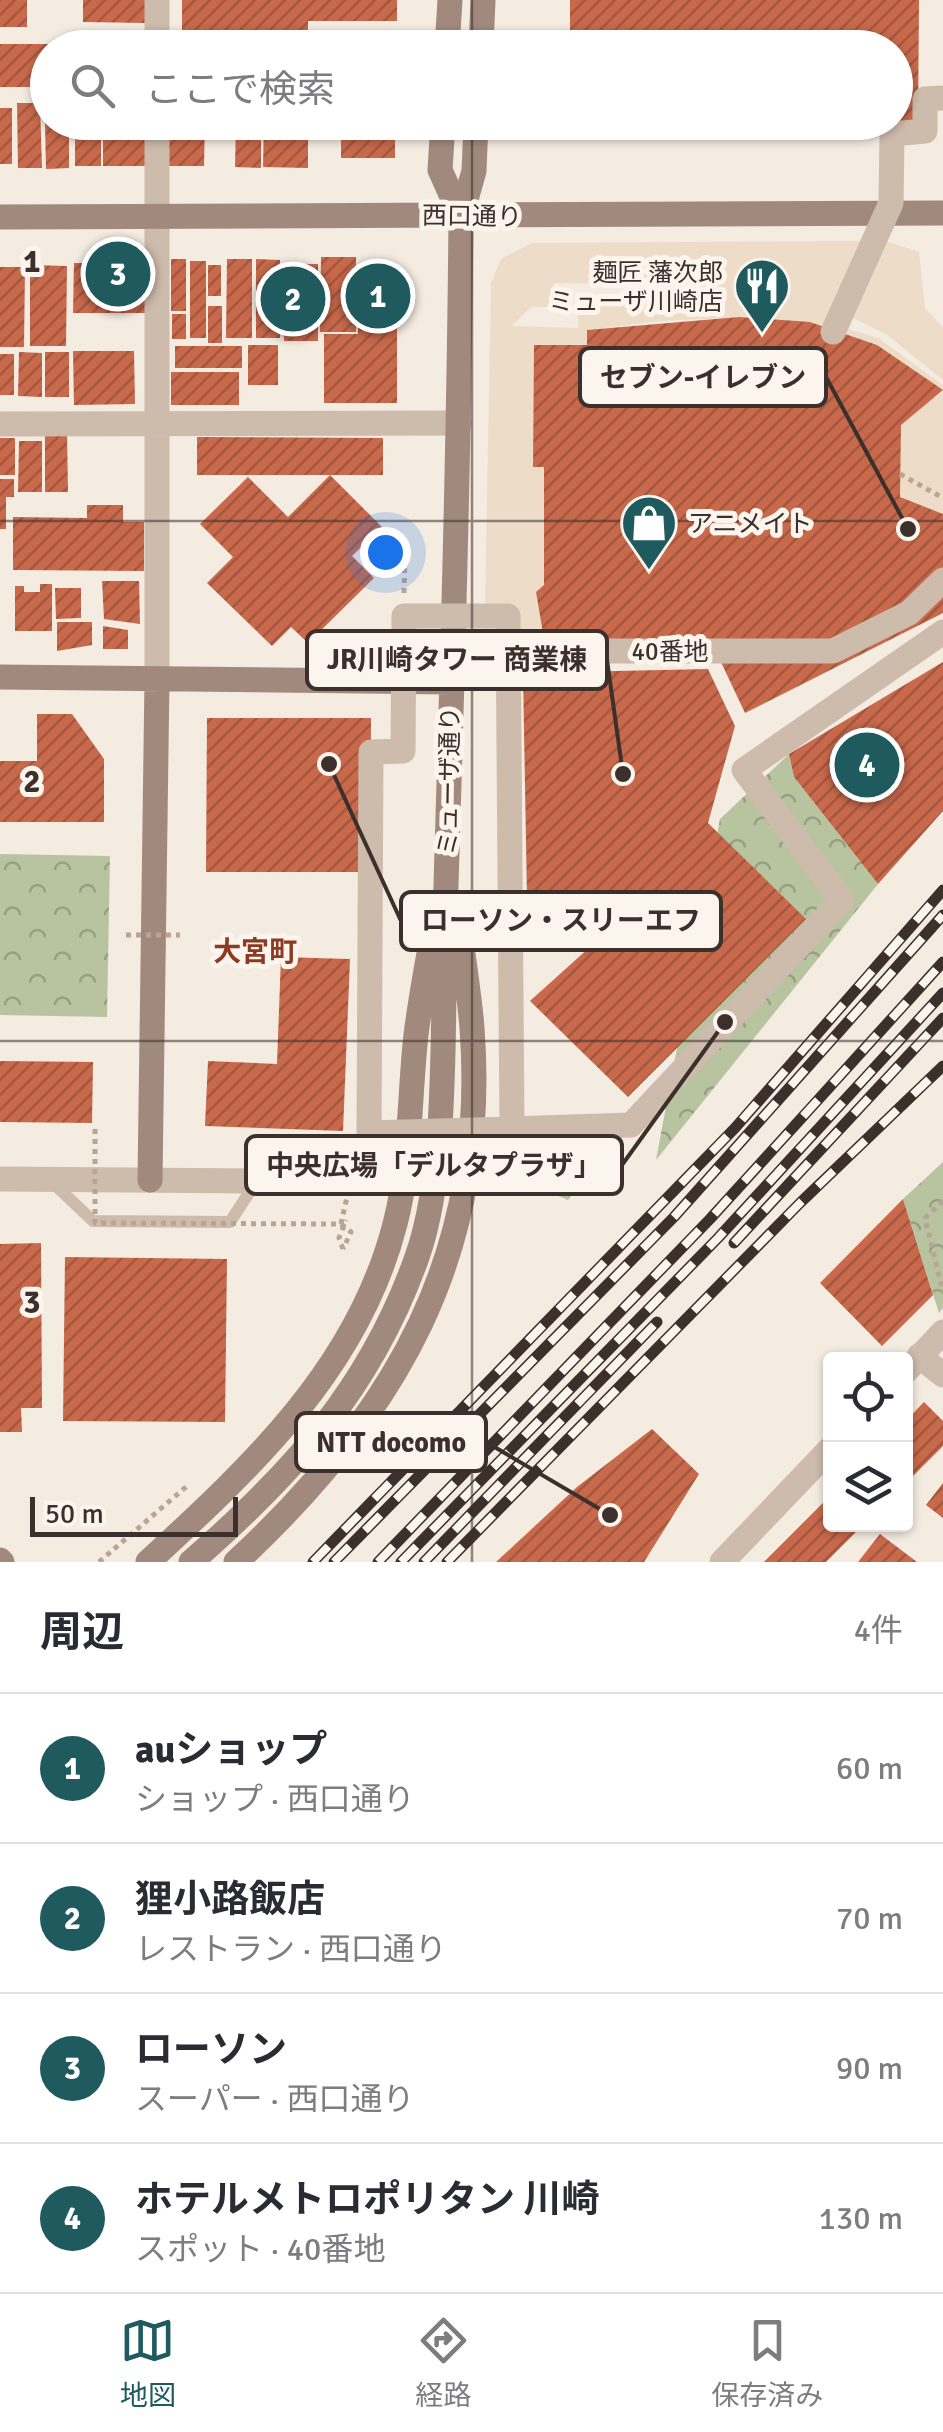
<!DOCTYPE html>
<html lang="ja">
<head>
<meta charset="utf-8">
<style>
  :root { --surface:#fff; --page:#f2f2f3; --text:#2b2b33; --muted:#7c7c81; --line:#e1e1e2; --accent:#1f5a5e }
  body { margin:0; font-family:Signika,"Noto Sans JP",sans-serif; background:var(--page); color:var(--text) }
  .controls { position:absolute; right:30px; bottom:30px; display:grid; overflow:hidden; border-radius:10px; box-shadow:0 2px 8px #0004 }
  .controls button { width:90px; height:90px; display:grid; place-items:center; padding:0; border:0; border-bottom:2px solid var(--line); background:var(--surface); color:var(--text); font:50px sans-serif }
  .scale { position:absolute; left:30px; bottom:25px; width:208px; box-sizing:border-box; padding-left:10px; border:5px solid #3b302b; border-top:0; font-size:28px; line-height:35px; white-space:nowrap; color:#3b302b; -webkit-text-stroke:8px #fbf5ee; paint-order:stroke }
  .you { position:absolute; left:385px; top:552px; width:35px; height:35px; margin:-25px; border:8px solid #fff; border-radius:50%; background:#1a73e8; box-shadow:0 0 0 15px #1a73e833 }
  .badge { display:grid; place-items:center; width:65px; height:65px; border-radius:50%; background:var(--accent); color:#fff; font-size:32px; font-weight:700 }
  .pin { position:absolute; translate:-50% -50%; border:5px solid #fff; box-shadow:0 2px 10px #0006 }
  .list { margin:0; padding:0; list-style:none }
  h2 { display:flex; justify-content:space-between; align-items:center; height:130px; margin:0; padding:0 40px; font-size:42px }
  h2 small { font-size:32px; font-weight:400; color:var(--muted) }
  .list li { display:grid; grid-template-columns:65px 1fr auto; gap:30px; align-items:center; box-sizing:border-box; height:150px; padding:0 40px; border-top:2px solid var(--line) }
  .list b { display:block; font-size:38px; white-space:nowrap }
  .list p { margin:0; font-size:32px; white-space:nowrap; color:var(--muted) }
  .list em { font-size:32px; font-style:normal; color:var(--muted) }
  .icon { flex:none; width:55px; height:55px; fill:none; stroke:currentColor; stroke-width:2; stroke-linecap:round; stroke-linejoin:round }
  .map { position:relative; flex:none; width:943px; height:1562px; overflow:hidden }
  .search { position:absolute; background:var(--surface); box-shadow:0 2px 8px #0004; left:30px; right:30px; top:30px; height:110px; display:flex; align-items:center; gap:25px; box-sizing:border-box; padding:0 35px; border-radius:55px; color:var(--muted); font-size:38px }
  .sheet { height:730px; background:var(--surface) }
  nav { display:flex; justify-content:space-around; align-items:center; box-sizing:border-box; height:140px; border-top:2px solid var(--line); background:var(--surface); font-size:28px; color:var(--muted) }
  nav a { display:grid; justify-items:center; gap:5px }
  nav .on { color:var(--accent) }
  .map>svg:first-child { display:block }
  .park { fill:url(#park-crowns) }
  .garden { fill:#b8c4a0 }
  .plaza { fill:#ecdcc8; fill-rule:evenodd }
  .building { fill:url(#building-hatch) }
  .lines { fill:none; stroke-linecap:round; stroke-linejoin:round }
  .path { stroke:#b9a596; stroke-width:5; stroke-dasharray:5 5; stroke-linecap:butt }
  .lane { stroke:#cdbbac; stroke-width:12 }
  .street { stroke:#cdbbac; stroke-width:25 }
  .secondary { stroke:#a18a7d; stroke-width:25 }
  .rail-casing { stroke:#3b302b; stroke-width:11 }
  .rail { stroke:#fbf5ee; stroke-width:8; stroke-dasharray:22; stroke-linecap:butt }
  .path-bridge { stroke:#b9a596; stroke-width:5; stroke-dasharray:5 5; stroke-linecap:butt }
  .street-bridge { stroke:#cdbbac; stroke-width:25 }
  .grid { fill:none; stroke:#3b302b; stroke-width:2.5; stroke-opacity:0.55 }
  .labels { text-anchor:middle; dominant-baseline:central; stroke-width:10; stroke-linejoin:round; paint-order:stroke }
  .street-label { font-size:25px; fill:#3b302b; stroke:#fbf5ee }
  .poi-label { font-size:25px; fill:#3b302b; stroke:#fbf5ee; text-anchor:end }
  .neighbourhood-label { font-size:28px; font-weight:bold; fill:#8c3b22; stroke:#fbf5ee }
  .grid-label { font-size:32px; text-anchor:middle; font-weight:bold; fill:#3b302b; stroke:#fbf5ee; stroke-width:10; stroke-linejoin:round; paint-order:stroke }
  .leader { fill:none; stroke:#3b302b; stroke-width:4 }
  .callout-dot { fill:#3b302b; stroke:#fbf5ee; stroke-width:4 }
  .callout { fill:#fbf5ee; stroke:#3b302b; stroke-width:4 }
  .callout-label { font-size:28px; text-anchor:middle; font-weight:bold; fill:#3b302b }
</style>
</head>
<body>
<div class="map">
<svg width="943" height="1562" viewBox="0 0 943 1562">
  <defs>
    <pattern id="park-crowns" width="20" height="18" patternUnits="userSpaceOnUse" patternTransform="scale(2.5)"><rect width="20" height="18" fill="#b8c4a0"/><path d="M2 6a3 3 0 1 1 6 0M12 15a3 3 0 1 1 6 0" fill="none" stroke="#97a083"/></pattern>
    <pattern id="building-hatch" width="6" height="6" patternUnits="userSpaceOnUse" patternTransform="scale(2.5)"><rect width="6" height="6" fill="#c8694b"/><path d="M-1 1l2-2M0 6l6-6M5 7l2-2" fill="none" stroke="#a4573f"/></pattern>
  </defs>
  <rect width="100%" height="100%" fill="#f4ebe1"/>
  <!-- park -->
  <path class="park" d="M789 754 794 777 878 884 656 1160 720 819Z
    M0 854 110 856 107 1017 0 1015Z
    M943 1162V1308L939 1313 903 1199Z"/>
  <!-- garden -->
  <path class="garden" d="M616 1138 568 1200 526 1182 530 1145Z"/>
  <!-- plaza -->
  <path class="plaza" d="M896 122 886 241 919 252 925 308 943 328V380L886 334 853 318 848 329 878 338 943 385V390L932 383 933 399 943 392V514L900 497 901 371 854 340 810 322 739 317 661 321 587 330V345H534L533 466 544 467 547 656 506 667 484 666 491 283 501 259 532 243 861 241 880 201 881 123ZM554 283 665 285 666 305 578 304V328L512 326 531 307H553Z"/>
  <!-- building -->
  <path class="building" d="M0 0H27V27H0Z
    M83 0H146L145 23 83 22Z
    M182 0H397V21H308V48H182Z
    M570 0H919L918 121 896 122V48H570Z
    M146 33V48H104V34Z
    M331 34 404 35V48H331Z
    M0 44H48V87H0Z
    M17 103H40L42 168H18Z
    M0 108H12V164H0Z
    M45 122H69V168L46 169Z
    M75 122H101V166H75Z
    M103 122H147L146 166H103Z
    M169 122H205L204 166H168Z
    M236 122H261V168L235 167Z
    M264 122H308V168L263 167Z
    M341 122H395V158H341Z
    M321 257H356V332H320Z
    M171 259H186V311H171Z
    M227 259H252V338H226Z
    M256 259 280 260V338H256Z
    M190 261H206V338H190Z
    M74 263H147L146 313H73Z
    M284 264H318V341H284Z
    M30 265 67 266 66 346H30Z
    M208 265H221V296H208Z
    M0 267H25L24 347H0Z
    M357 287H384L397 310V403H324V334H358Z
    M208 306H222V343H208Z
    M172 314H186V339H172Z
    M739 317 810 322 877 345 943 390 901 425 900 497 943 514V613L745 713 719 658 547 656 536 592 544 585V467H533L534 345H587V330Z
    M248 345H278V385H248Z
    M175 346H242V368H175Z
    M73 351H134L135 404 74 405Z
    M19 352 42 353V397L18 396Z
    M45 352H69V397H45Z
    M0 354H14V395H0Z
    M171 372H239V405H171Z
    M45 433H67L68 492H45Z
    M197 437 383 438V475H197Z
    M0 438H15V475H0Z
    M19 441H42V492H18Z
    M330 475 382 527 352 556 374 578 308 643 291 627 272 646 207 583 233 557 200 524 248 477 288 517Z
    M0 479H14V497H6V529H0Z
    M87 505H123V522H144V571L13 570V517L87 518Z
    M102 581H139L140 624 104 619Z
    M40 584H52V631H15V586H24V592H40Z
    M55 588H81V618L56 619Z
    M57 622H92V645L57 651Z
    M103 626 128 630V649H103Z
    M943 662V811L878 884 794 777 789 754Z
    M708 669 735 726 708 823 806 919 628 1097 530 1001 642 900 527 898 523 673Z
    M37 714H72L104 759V822H0V761H37Z
    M207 718H371L370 872H206Z
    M281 957 350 959 343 1131 205 1126 208 1061 277 1064Z
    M0 1061 93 1062 92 1123 0 1122Z
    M903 1199 933 1295 882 1346 820 1283Z
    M41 1243 42 1408H21L22 1432H0V1244Z
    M65 1257 227 1259 225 1422 63 1421Z
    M924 1402 943 1421V1446L906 1483V1421Z
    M652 1429 699 1474 644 1562H496L577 1487Z
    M943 1483V1518L926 1505Z
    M830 1496V1524H864L826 1562H764Z
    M880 1534 917 1562H858Z"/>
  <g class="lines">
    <!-- path -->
    <path class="path" d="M900 474 943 498
      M404 593 405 553
      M943 1201 925 1218 943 1292
      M343 1249 339 1238 346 1220
      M99 1562 187 1486"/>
    <!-- lane -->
    <path class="lane" d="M53 1183 93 1221 230 1222 256 1182"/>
    <!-- street -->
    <path class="street" d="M157 0V48
      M157 122V679
      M892 134 925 131V99L943 98
      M0 424 459 423
      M507 651H833L909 613 943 580
      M512 1129 631 1125 842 900 744 770 943 632
      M0 1179 403 1182
      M919 1356 943 1375
      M906 1371 943 1332
      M722 1562 830 1449"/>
    <!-- secondary -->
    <path class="secondary" d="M447 48 450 0
      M481 48 483 0
      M443 122 440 170 461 217
      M0 217 943 213
      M0 677 451 682
      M150 1180 157 679
      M0 1560 2 1562
      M148 1562C253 1465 358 1368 395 1224 411 1163 409 1098 416 1035 420 1002 426 970 432 937
      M191 1562C293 1473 371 1387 417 1257 449 1167 442 1017 445 919 452 685 459 451 461 217L474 171 476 122
      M236 1562C396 1414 489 1253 472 1028 469 990 462 952 458 915"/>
    <!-- rail casing -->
    <g class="rail-casing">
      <path id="rail" d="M734 1243 943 1018
        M313 1562 735 1128 943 890
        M334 1562 674 1217 943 915
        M378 1562 710 1219 943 962
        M401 1562 718 1238 943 993
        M424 1562 657 1322
        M447 1562 801 1202 943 1066"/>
    </g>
    <!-- rail -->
    <use href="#rail" class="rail"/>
    <!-- path-bridge -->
    <path class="path-bridge" d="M126 935H180
      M95 1129V1223L341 1224 357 1152
      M341 1224 351 1232 343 1249"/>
    <!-- street-bridge -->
    <path class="street-bridge" d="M833 332 891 203 892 134
      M404 616H508L512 1129 369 1133 371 752 403 751Z"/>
  </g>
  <!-- grid -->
  <path class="grid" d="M472 0V48M472 122V1562M0 521H943M0 1041H943"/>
  <!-- icons -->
  <defs>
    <g id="restaurant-pin" transform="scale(2.875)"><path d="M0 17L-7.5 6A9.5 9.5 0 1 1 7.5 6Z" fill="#1f5a5e" stroke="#fbf5ee"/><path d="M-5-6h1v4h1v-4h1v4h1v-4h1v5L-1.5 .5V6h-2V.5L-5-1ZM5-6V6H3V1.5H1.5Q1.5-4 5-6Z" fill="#fff"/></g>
    <g id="shop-pin" transform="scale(2.875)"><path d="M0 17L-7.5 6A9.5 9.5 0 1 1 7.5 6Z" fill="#1f5a5e" stroke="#fbf5ee"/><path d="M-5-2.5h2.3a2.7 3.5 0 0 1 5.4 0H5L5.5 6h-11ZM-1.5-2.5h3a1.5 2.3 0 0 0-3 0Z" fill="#fff"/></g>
  </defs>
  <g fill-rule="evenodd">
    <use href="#restaurant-pin" x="762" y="286"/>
    <use href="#shop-pin" x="649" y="523"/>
  </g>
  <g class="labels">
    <!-- street labels -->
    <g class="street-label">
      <text transform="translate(472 216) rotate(1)">西口通り</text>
      <text x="670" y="651">40番地</text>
      <text transform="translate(449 781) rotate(-89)">ミューザ通り</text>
    </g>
    <!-- poi labels -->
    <g class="poi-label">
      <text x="723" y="272">麺匠 藩次郎<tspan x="723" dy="29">ミューザ川崎店</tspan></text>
      <text x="688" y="523" text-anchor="start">アニメイト</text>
    </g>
    <!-- neighbourhood labels -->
    <g class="neighbourhood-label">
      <text x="255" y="952">大宮町</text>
    </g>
  </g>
  <g class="grid-label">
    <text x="32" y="272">1</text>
    <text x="32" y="792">2</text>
    <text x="32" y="1313">3</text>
  </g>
  <!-- callouts -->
  <path class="leader" d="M908 529L826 377M623 774L607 660M329 764L401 921M725 1022L622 1165M610 1515L486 1442"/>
  <g class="callout-dot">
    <circle cx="908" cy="529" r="10"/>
    <circle cx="623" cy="774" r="10"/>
    <circle cx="329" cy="764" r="10"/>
    <circle cx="725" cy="1022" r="10"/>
    <circle cx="610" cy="1515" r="10"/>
  </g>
  <g class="callout">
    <rect x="580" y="348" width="246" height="58" rx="10"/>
    <rect x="307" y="631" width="300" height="58" rx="10"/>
    <rect x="401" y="892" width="320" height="58" rx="10"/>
    <rect x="246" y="1136" width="376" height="58" rx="10"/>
    <rect x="296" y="1413" width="190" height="58" rx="10"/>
  </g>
  <g class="callout-label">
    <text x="703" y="387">セブン-イレブン</text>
    <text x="457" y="669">JR川崎タワー 商業棟</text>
    <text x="561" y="930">ローソン・スリーエフ</text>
    <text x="434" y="1175">中央広場「デルタプラザ」</text>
    <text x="391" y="1452">NTT docomo</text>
  </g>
</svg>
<div class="controls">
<button><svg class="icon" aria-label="locate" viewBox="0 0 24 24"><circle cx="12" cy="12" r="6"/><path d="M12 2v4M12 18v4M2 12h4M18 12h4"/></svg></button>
<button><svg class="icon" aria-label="layers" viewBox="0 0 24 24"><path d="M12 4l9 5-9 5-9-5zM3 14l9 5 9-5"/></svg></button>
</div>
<div class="scale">50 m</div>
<div class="you"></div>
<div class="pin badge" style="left:378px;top:296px">1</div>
<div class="pin badge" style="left:293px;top:299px">2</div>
<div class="pin badge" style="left:118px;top:274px">3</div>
<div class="pin badge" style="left:867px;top:765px">4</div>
<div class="search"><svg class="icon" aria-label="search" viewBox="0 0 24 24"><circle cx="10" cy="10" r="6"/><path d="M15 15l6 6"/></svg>ここで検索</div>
</div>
<section class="sheet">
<h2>周辺<small>4件</small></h2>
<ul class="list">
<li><span class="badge">1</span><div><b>auショップ</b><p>ショップ · 西口通り</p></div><em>60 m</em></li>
<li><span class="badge">2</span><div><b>狸小路飯店</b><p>レストラン · 西口通り</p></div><em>70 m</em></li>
<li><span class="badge">3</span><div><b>ローソン</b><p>スーパー · 西口通り</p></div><em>90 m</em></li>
<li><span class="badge">4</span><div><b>ホテルメトロポリタン 川崎</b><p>スポット · 40番地</p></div><em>130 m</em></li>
</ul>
</section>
<nav>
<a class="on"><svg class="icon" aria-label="map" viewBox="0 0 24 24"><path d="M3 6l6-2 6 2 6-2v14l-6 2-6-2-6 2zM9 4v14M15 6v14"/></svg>地図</a>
<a><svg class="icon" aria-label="directions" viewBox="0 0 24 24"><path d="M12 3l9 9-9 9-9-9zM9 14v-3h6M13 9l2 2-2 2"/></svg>経路</a>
<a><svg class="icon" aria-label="saved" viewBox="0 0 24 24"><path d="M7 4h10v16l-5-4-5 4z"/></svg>保存済み</a>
</nav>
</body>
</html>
